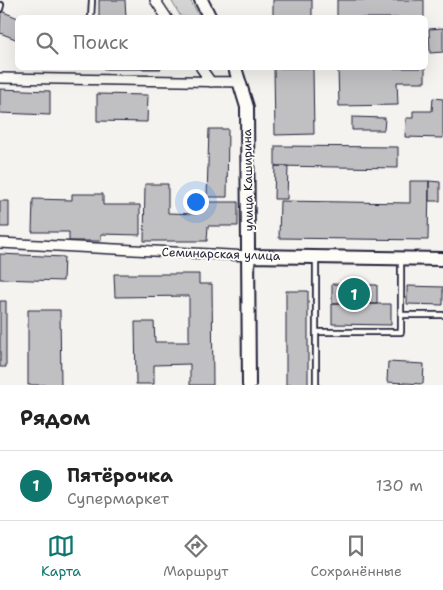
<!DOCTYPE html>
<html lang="ru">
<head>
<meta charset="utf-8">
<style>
  :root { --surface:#fff; --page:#f6f6f6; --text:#222; --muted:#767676; --line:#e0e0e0; --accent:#0f766e }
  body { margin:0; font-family:"Shantell Sans",sans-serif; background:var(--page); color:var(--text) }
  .you { position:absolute; left:195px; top:201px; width:18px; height:18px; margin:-12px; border:4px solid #fff; border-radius:50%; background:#1a73e8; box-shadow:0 0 0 8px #1a73e833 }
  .badge { display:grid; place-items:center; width:32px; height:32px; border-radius:50%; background:var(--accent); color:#fff; font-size:16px; font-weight:700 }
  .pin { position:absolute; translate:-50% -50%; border:2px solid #fff; box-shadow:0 1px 5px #0006 }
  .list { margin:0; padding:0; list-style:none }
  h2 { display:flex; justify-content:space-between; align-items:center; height:65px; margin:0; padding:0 20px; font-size:21px }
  h2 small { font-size:16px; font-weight:400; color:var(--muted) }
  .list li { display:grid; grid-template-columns:32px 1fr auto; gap:15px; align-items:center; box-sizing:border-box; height:70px; padding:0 20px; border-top:1px solid var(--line) }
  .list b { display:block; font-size:19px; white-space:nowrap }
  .list p { margin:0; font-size:16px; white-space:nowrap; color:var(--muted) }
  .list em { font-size:16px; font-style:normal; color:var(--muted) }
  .icon { flex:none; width:28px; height:28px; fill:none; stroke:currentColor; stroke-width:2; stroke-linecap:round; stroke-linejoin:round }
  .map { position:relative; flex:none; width:443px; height:385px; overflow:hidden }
  .search { position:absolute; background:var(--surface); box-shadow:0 5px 20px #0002; left:15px; right:15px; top:15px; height:55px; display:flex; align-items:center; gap:12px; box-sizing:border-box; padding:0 18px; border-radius:8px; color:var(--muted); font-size:19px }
  .sheet { height:135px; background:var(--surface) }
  nav { display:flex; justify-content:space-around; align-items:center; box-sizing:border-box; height:70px; border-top:1px solid var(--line); background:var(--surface); font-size:14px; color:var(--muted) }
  nav a { display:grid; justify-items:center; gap:2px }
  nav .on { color:var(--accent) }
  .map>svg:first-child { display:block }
  .green { fill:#d5d4d5; stroke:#7c7b88 }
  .building { fill:#c0bfc2; stroke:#22223b }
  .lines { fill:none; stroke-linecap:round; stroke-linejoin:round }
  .lane-casing { stroke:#22223b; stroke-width:8 }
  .street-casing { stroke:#22223b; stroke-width:12 }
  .secondary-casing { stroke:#22223b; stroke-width:16 }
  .lane { stroke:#fdfcf7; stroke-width:4.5 }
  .street { stroke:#fdfcf7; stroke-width:9 }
  .secondary { stroke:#fdfcf7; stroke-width:12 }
  .labels { text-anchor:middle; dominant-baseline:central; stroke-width:4; stroke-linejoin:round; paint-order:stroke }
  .street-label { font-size:12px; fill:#22223b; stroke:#fdfcf7 }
</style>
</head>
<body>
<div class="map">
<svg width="443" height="385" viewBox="0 0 443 385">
  <rect width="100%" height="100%" fill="#f4f3ef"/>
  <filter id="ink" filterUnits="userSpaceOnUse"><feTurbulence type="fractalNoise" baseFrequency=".02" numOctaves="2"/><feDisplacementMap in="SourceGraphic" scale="10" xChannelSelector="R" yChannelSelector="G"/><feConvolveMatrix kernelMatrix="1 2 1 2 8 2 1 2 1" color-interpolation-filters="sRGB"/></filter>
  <g filter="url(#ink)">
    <!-- green -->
    <path class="green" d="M171 0H190L200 17H181Z"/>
    <!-- building -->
    <path class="building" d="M99 0H125L126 18H99Z
      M273 0H312V18H273Z
      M337 0H424V18H337Z
      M1 11 18 18V40L0 33Z
      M443 28V52L430 53 429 29Z
      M104 68H161V69H104Z
      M274 68H313L314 134 275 135Z
      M338 68H425V82H397L398 105 339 106Z
      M0 89 50 91V115L0 113Z
      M97 94 148 95 147 122 97 121Z
      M433 98 443 99V138L405 137 406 118H413V111H432Z
      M352 117 385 118 384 130H352Z
      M209 129H228L227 197H207Z
      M275 146 398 147V168L275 166Z
      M275 166H288L287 199H274Z
      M410 181H429L428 240 279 238 280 201 410 203Z
      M429 181 440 182V201H429Z
      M145 184H168V213L196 214V202H238V226H208L207 241H144Z
      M72 194H103V205H140V235L101 234V241H69V232H32L33 199 72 200Z
      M0 201H9V227H0Z
      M0 254 64 257 63 281 0 279Z
      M114 274H199V284H212L213 385H190V364L154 365V384H136L135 322H154L155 342H189V296L115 297Z
      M332 284 377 285V304H332Z
      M407 286 443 287V305L407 304Z
      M286 291H308V385H286Z
      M0 301H6V367H0Z
      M332 304H391V325L332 324Z
      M28 310H60L61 385H28Z
      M388 362 424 364 423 384 387 382Z"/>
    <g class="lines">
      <!-- lane casing -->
      <g class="lane-casing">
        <path id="lane" d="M0 9 1 5
          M91 18 92 0
          M316 259V385
          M401 260V315H443
          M316 332H401V315"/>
      </g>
      <!-- street casing -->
      <g class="street-casing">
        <path id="street" d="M155 0 167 18
          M201 68 211 82
          M0 78 241 82
          M0 243 249 256"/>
      </g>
      <!-- secondary casing -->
      <g class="secondary-casing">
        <path id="secondary" d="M201 0 210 18
          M235 68 247 107 249 385
          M249 256 443 259"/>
      </g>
      <!-- lane -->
      <use href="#lane" class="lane"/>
      <!-- street -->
      <use href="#street" class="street"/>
      <!-- secondary -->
      <use href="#secondary" class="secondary"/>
    </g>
  </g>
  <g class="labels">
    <!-- street labels -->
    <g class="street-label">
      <text transform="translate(248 180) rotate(-91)">улица Каширина</text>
      <text transform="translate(221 254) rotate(2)">Семинарская улица</text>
    </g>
  </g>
</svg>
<div class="you"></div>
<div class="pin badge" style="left:354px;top:294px">1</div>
<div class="search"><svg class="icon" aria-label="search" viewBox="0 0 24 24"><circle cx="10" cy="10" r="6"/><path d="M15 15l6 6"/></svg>Поиск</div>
</div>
<section class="sheet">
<h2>Рядом<small></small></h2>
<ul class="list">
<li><span class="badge">1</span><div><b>Пятёрочка</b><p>Супермаркет</p></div><em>130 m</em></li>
</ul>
</section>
<nav>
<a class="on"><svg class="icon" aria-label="map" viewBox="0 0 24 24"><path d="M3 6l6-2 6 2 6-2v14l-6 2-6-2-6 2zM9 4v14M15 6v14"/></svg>Карта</a>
<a><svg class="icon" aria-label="directions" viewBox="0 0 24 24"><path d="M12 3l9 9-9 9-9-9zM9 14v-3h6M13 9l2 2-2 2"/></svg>Маршрут</a>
<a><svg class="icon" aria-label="saved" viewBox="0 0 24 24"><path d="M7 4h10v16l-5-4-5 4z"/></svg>Сохранённые</a>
</nav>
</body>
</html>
